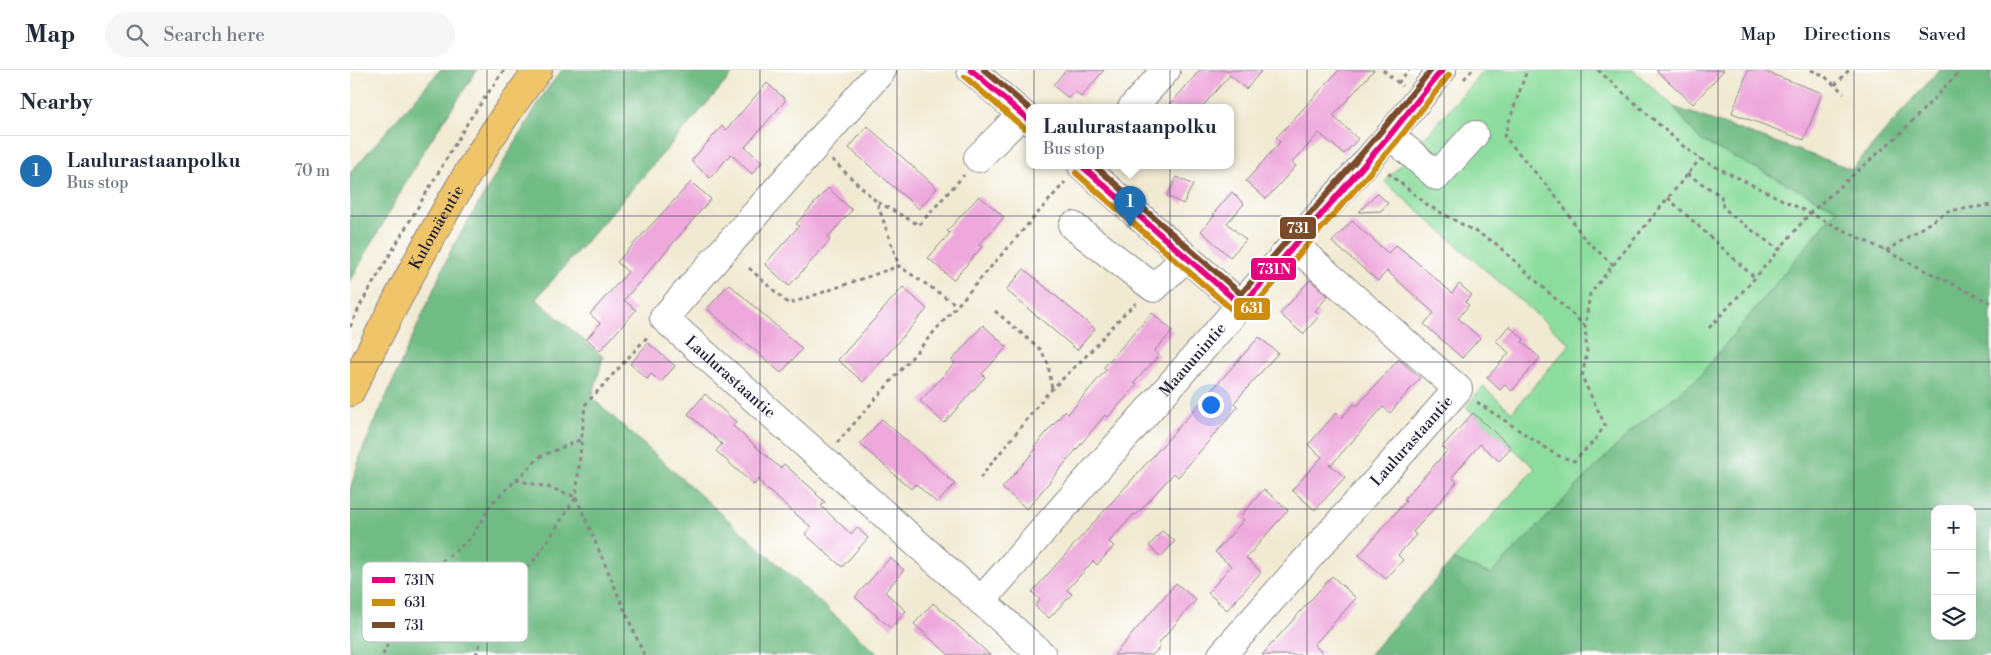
<!DOCTYPE html>
<html lang="en">
<head>
<meta charset="utf-8">
<style>
  :root { --surface:#fff; --page:#f6f6f7; --text:#1f2937; --muted:#747a83; --line:#e0e1e3; --accent:#1f6fb2 }
  body { margin:0; font-family:"Libre Bodoni",serif; background:var(--page); color:var(--text) }
  .controls { position:absolute; right:15px; bottom:15px; display:grid; overflow:hidden; border-radius:10px; box-shadow:0 5px 20px #0002 }
  .controls button { width:45px; height:45px; display:grid; place-items:center; padding:0; border:0; border-bottom:1px solid var(--line); background:var(--surface); color:var(--text); font:25px sans-serif }
  .you { position:absolute; left:860px; top:334px; width:18px; height:18px; margin:-12px; border:4px solid #fff; border-radius:50%; background:#1a73e8; box-shadow:0 0 0 8px #1a73e833 }
  .badge { display:grid; place-items:center; width:32px; height:32px; border-radius:50%; background:var(--accent); color:#fff; font-size:16px; font-weight:700 }
  .pin { position:absolute; translate:-50% -41px; filter:drop-shadow(0 1px 2px #0008) }
  .pin::after { content:''; position:absolute; top:26px; width:18px; height:15px; background:inherit; clip-path:polygon(0 0,100% 0,50% 100%) }
  .popup { position:absolute; left:676px; top:34px; width:208px; height:65px; box-sizing:border-box; display:grid; place-content:center; border-radius:10px; background:var(--surface); filter:drop-shadow(0 1px 4px #0005); font-size:16px; white-space:nowrap; color:var(--muted) }
  .popup b { font-size:19px; color:var(--text) }
  .popup::after { content:''; position:absolute; left:50%; top:100%; margin-left:-10px; border:10px solid transparent; border-top-color:var(--surface) }
  .list { margin:0; padding:0; list-style:none }
  h2 { display:flex; justify-content:space-between; align-items:center; height:65px; margin:0; padding:0 20px; font-size:21px }
  h2 small { font-size:16px; font-weight:400; color:var(--muted) }
  .list li { display:grid; grid-template-columns:32px 1fr auto; gap:15px; align-items:center; box-sizing:border-box; height:70px; padding:0 20px; border-top:1px solid var(--line) }
  .list b { display:block; font-size:19px; white-space:nowrap }
  .list p { margin:0; font-size:16px; white-space:nowrap; color:var(--muted) }
  .list em { font-size:16px; font-style:normal; color:var(--muted) }
  .icon { flex:none; width:28px; height:28px; fill:none; stroke:currentColor; stroke-width:2; stroke-linecap:round; stroke-linejoin:round }
  .map { position:relative; flex:none; width:1641px; height:585px; overflow:hidden }
  header { display:flex; align-items:center; gap:30px; box-sizing:border-box; height:70px; padding:0 25px; background:var(--surface); border-bottom:1px solid var(--line) }
  header strong { font-size:24px }
  nav { display:flex; gap:28px; margin-inline-start:auto; font-size:18px }
  .search { width:350px; height:45px; background:var(--page); display:flex; align-items:center; gap:12px; box-sizing:border-box; padding:0 18px; border-radius:28px; color:var(--muted); font-size:19px }
  main { display:flex }
  aside { flex:1; background:var(--surface) }
  .map>svg:first-child { display:block }
  .green { fill:#8cdd9d; stroke:#57806c }
  .forest { fill:#71bc84; stroke:#4a6f60; fill-rule:evenodd }
  .building { fill:#eea8dc }
  .lines { fill:none; stroke-linecap:round; stroke-linejoin:round }
  .minor-casing { stroke:#8a8687; stroke-width:30 }
  .major-casing { stroke:#8a8687; stroke-width:30 }
  .path { stroke:#8a8687; stroke-width:3; stroke-dasharray:4 4; stroke-linecap:butt }
  .minor { stroke:#fff; stroke-width:28 }
  .major { stroke:#f0c469; stroke-width:28 }
  .bus-1-casing { stroke:#fff; stroke-width:10 }
  .bus-2-casing { stroke:#fff; stroke-width:10 }
  .bus-3-casing { stroke:#fff; stroke-width:10 }
  .bus-1 { stroke:#e5007d; stroke-width:6 }
  .bus-2 { stroke:#cc8c0c; stroke-width:6 }
  .bus-3 { stroke:#7a4b2a; stroke-width:6 }
  .grid { fill:none; stroke:#22223b; stroke-width:1; stroke-opacity:0.55 }
  .labels { text-anchor:middle; dominant-baseline:central; stroke-width:4; stroke-linejoin:round; paint-order:stroke }
  .street-label { font-size:16px; fill:#22223b; stroke:#fff }
  .key { fill:#fff; stroke:#bdbdc4; stroke-width:1 }
  .key-label { font-size:14px; fill:#22223b }
  .line-badge { stroke:#fff; stroke-width:2 }
  .badge-label { font-size:14px; text-anchor:middle; font-weight:bold; fill:#fff }
</style>
</head>
<body>
<header>
<strong>Map</strong>
<div class="search"><svg class="icon" aria-label="search" viewBox="0 0 24 24"><circle cx="10" cy="10" r="6"/><path d="M15 15l6 6"/></svg>Search here</div>
<nav><a>Map</a><a>Directions</a><a>Saved</a></nav>
</header>
<main>
<aside>
<h2>Nearby<small></small></h2>
<ul class="list">
<li><span class="badge">1</span><div><b>Laulurastaanpolku</b><p>Bus stop</p></div><em>70 m</em></li>
</ul>
</aside>
<div class="map">
<svg width="1641" height="585" viewBox="0 0 1641 585">
  <rect width="100%" height="100%" fill="#fff"/>
  <filter id="ink" filterUnits="userSpaceOnUse"><feTurbulence type="fractalNoise" baseFrequency=".02" numOctaves="2"/><feDisplacementMap in="SourceGraphic" scale="10" xChannelSelector="R" yChannelSelector="G"/><feConvolveMatrix kernelMatrix="1 2 1 2 8 2 1 2 1" color-interpolation-filters="sRGB"/></filter>
  <filter id="wash" filterUnits="userSpaceOnUse"><feTurbulence type="fractalNoise" baseFrequency=".0096" numOctaves="4" result="noise"/><feDisplacementMap in="SourceGraphic" scale="20" xChannelSelector="R" yChannelSelector="G"/><feGaussianBlur stdDeviation="1.12" result="paint"/><feColorMatrix in="noise" values="0 0 0 0 0 0 0 0 0 0 0 0 0 0 0 0 0 1.4 0 .05"/><feComposite in="paint" operator="in"/></filter>
  <g filter="url(#wash)">
    <rect width="100%" height="100%" fill="#f1ead3"/>
    <!-- green -->
    <path class="green" d="M1134 0H1283L1324 37 1350 70 1487 139 1348 308 1308 340 1141 505 1103 490 1185 398 1116 337 1133 317 1162 342 1220 274 1035 112Z"/>
    <!-- forest -->
    <path class="forest" d="M90 0H127L73 82 0 212V103Z
      M212 0H386L186 229 253 287 242 328 529 585H0V419L12 381 102 178 195 22Z
      M1589 0H1641V585H1019L1103 490 1141 504 1282 360 1348 308 1487 139 1350 70 1324 37 1502 99ZM1585 439H1622V566H1585Z"/>
    <g id="blocks">
      <!-- building -->
      <path class="building" d="M716 0H754L731 27 724 21 718 28 703 15Z
        M850 0H912L896 19 880 5 851 38H817Z
        M989 0H1024L983 46 1008 69 994 84 969 63 942 93 946 96 916 129 896 111 930 72 926 68Z
        M1306 0H1374L1343 34Z
        M1398 0H1411L1472 23 1454 70 1382 43Z
        M417 13 436 30 395 77 412 92 402 104 381 84 360 108 341 91 372 56 376 60Z
        M517 56 587 118 569 139 499 78Z
        M827 107 843 115 833 134 817 126Z
        M341 112 361 129 274 230 286 240 250 281 237 269 250 253 240 244 278 202 267 192Z
        M478 118 502 140 478 167 480 170 439 216 415 194 449 156 446 154Z
        M882 122 894 134 877 153 896 170 880 187 851 161 865 145 863 144Z
        M1027 123 1038 133 1031 141 1009 142Z
        M629 126 654 147 629 175 632 177 603 210 578 188 600 163 597 161Z
        M1002 151 1038 183 1046 175 1055 182 1102 223 1109 214 1122 225 1115 232 1119 235 1108 248 1130 268 1112 288 1074 254 1084 243 1037 201 1028 211 982 172Z
        M674 199 745 259 727 280 656 220Z
        M960 210 978 226 965 241 970 245 953 264 930 244Z
        M379 214 452 279 431 303 357 239Z
        M553 217 577 239 513 312 488 290Z
        M802 243 823 261 804 281 809 285 784 313 787 315 758 347 755 345 677 439 652 418 686 379 684 377 715 341 718 344 756 300 753 298Z
        M633 255 657 277 632 304 635 307 594 353 570 331 605 293 602 290Z
        M1159 256 1174 269 1172 272 1190 288 1162 321 1155 315 1150 320 1137 308 1159 283 1146 271Z
        M909 267 928 283 884 333 888 337 828 407 824 403 786 445 784 444 759 472 764 476 747 495 743 491 717 520 722 524 699 548 685 536 690 530 682 522Z
        M298 273 325 296 311 312 301 304 297 309 280 294Z
        M1049 289 1070 308 1040 343 1033 337 981 395 979 394 995 407 965 440 942 420 972 387 958 375 986 343 991 348 1004 334 1007 336Z
        M355 324 386 352 383 356 430 398 434 394 467 423 466 424 475 432 471 436 501 464 507 457 518 468 492 497 455 464 461 457 413 416 409 409 404 415 366 381 372 374 338 344Z
        M1123 343 1161 377 1149 391 1130 374 1102 407 1107 412 1063 462 1066 465 1048 485 1053 490 1036 509 1009 485 1056 431 1054 429 1097 381 1092 377Z
        M532 349 605 414 587 433 566 414 561 419 510 374Z
        M914 419 938 440 896 488 911 502 877 540 858 523 881 496 865 482 894 450 890 447Z
        M812 461 825 471 811 487 799 476Z
        M540 488 554 500 535 522 556 541 541 558 505 527Z
        M982 506 1006 528 964 575 975 585H912Z
        M826 513 846 530 808 574 810 577 803 585H764Z
        M583 533 604 552 640 585H599L564 554Z"/>
    </g>
  </g>
  <g filter="url(#ink)">
    <use href="#blocks" fill-opacity="0" stroke="#8a8687" stroke-width="1"/>
    <g class="lines">
      <!-- minor casing -->
      <g class="minor-casing">
        <g id="minor">
          <path id="s1" d="M532 0 314 248 692 585"/>
          <path d="M621 0 680 51"/>
          <path d="M782 38 816 0"/>
          <path d="M1040 65 1087 106 1124 65"/>
          <path d="M628 88 672 44"/>
          <path d="M732 96 892 236"/>
          <path d="M723 156 804 218 836 187"/>
          <path id="s2" d="M631 531 1040 65 1092 0"/>
          <path id="s3" d="M872 585 1108 319 944 175"/>
        </g>
      </g>
      <!-- major casing -->
      <g class="major-casing">
        <g id="major">
          <path id="s4" d="M0 322C54 214 114 97 188 0"/>
        </g>
      </g>
      <!-- path -->
      <path class="path" d="M1033 0 1052 16
        M1248 0 1333 76 1350 89 1641 233
        M1461 0 1473 5 1494 23
        M1114 9 1122 0
        M1048 13 1059 0
        M1485 15 1499 0
        M482 90 527 132 549 196
        M1038 103 1079 136 1144 172 1235 256
        M1337 104 1371 126 1373 137 1384 147 1429 180
        M1318 128 1405 208
        M528 132 569 155 614 105
        M1536 181 1598 141 1641 135
        M1263 195 1350 89
        M399 198 439 234 549 196 607 235
        M645 241 690 279 698 294 702 319
        M0 257 12 232 118 52 154 0
        M1359 258 1405 208 1460 143 1553 61 1611 0
        M1127 332 1206 385 1224 391 1245 370 1255 355 1232 307 1237 282 1235 257 1240 224 1263 195 1233 167 1209 130 1154 66 1177 0
        M487 373 715 112
        M630 408 697 324 739 283 773 245 786 233
        M33 585 52 539 79 502 121 468 142 433 191 386 230 370
        M126 585 143 536 187 487 226 427 201 418 166 410
        M294 585 226 427 235 335 299 265"/>
      <!-- minor -->
      <use href="#minor" class="minor"/>
      <!-- major -->
      <use href="#major" class="major"/>
      <!-- bus-1 casing -->
      <g class="bus-1-casing">
        <path id="bus-1" d="M621 0 680 51
          M732 96 892 236 1040 65 1092 0"/>
      </g>
      <!-- bus-2 casing -->
      <g class="bus-2-casing">
        <path id="bus-2" d="M615 7 674 58
          M726 103 886 243 894 244 899 242 1047 71 1099 5"/>
      </g>
      <!-- bus-3 casing -->
      <g class="bus-3-casing">
        <path id="bus-3" d="M634 0 680 39
          M745 96 891 224 1033 59 1081 0"/>
      </g>
      <!-- bus-1 -->
      <use href="#bus-1" class="bus-1"/>
      <!-- bus-2 -->
      <use href="#bus-2" class="bus-2"/>
      <!-- bus-3 -->
      <use href="#bus-3" class="bus-3"/>
    </g>
  </g>
  <!-- grid -->
  <path class="grid" d="M137 0V585M274 0V585M410 0V585M547 0V585M684 0V585M820 0V585M957 0V585M1094 0V585M1231 0V585M1368 0V585M1504 0V585M0 146H1641M0 292H1641M0 439H1585M1585 439H1622M1622 439H1641"/>
  <g class="labels">
    <!-- street labels -->
    <g class="street-label">
      <text stroke="none"><textPath href="#s4" startOffset="186">Kulomäentie</textPath></text>
      <text stroke="none"><textPath href="#s2" startOffset="321">Maauunintie</textPath></text>
      <text stroke="none"><textPath href="#s1" startOffset="419">Laulurastaantie</textPath></text>
      <text stroke="none"><textPath href="#s3" startOffset="286">Laulurastaantie</textPath></text>
    </g>
  </g>
  <!-- legend -->
  <rect x="12" y="492" width="166" height="80" rx="8" class="key"/>
  <rect x="22" y="507" width="23" height="6" fill="#e5007d"/>
  <rect x="22" y="529" width="23" height="7" fill="#cc8c0c"/>
  <rect x="22" y="552" width="23" height="6" fill="#7a4b2a"/>
  <g class="key-label">
    <text x="54" y="515">731N</text>
    <text x="54" y="537">631</text>
    <text x="54" y="560">731</text>
  </g>
  <g class="line-badge">
    <rect x="929" y="146" width="38" height="24" rx="5" fill="#7a4b2a"/>
    <rect x="900" y="187" width="47" height="24" rx="5" fill="#e5007d"/>
    <rect x="883" y="227" width="38" height="24" rx="5" fill="#cc8c0c"/>
  </g>
  <g class="badge-label">
    <text x="948" y="163">731</text>
    <text x="924" y="204">731N</text>
    <text x="902" y="243">631</text>
  </g>
</svg>
<div class="controls">
<button>+</button>
<button>−</button>
<button><svg class="icon" aria-label="layers" viewBox="0 0 24 24"><path d="M12 4l9 5-9 5-9-5zM3 14l9 5 9-5"/></svg></button>
</div>
<div class="you"></div>
<div class="pin badge" style="left:780px;top:157px">1</div>
<div class="popup"><b>Laulurastaanpolku</b>Bus stop</div>
</div>
</main>
</body>
</html>
